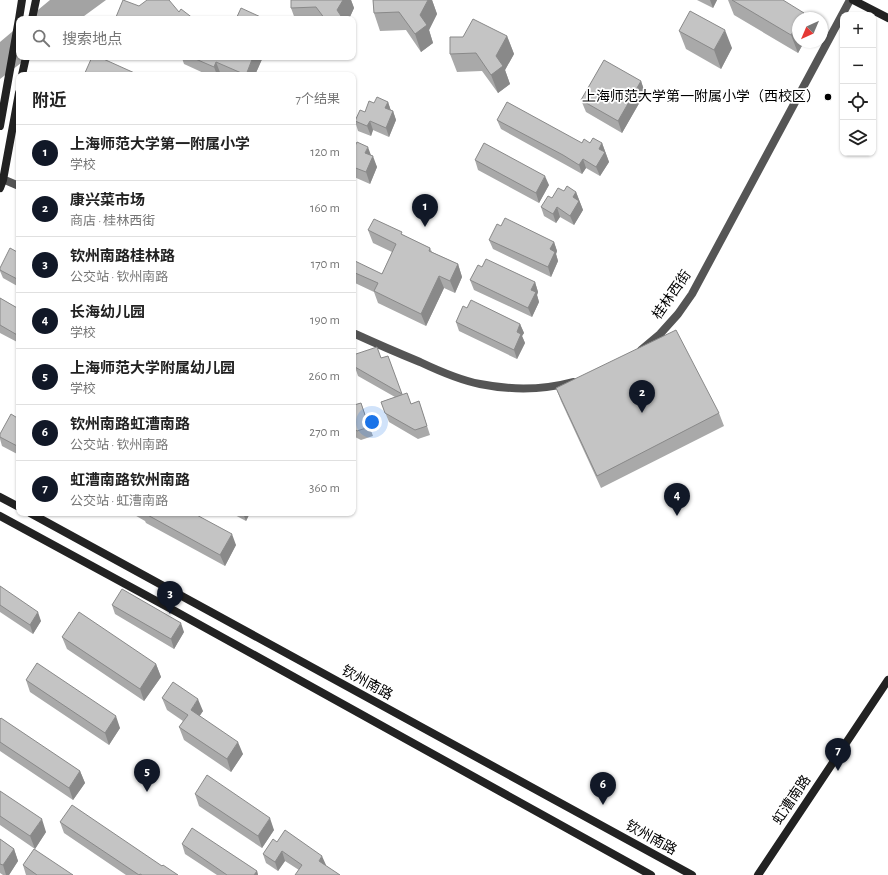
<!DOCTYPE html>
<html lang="zh">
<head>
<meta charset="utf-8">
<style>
  :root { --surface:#fff; --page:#f2f2f2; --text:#222; --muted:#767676; --line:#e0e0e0; --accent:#111827 }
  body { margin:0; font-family:"Alegreya Sans","Noto Sans SC",sans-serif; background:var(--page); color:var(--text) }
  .controls { position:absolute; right:12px; top:12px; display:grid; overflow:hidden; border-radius:8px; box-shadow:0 1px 3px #0004 }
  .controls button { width:36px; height:36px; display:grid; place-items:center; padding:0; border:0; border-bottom:1px solid var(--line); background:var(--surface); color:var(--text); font:20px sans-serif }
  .compass { position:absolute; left:792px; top:12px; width:36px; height:36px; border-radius:50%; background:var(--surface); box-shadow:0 1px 3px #0004; rotate:224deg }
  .you { position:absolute; left:372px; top:422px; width:14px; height:14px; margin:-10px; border:3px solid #fff; border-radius:50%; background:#1a73e8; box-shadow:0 0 0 6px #1a73e833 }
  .badge { display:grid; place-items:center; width:26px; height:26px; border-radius:50%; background:var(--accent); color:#fff; font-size:13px; font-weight:700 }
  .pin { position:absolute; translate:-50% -33px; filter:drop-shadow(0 1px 2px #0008) }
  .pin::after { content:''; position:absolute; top:21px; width:14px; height:12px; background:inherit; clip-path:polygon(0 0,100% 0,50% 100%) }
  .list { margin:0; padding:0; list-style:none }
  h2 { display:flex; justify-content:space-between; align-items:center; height:52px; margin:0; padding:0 16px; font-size:17px }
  h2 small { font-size:13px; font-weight:400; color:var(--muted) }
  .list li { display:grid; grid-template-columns:26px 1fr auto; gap:12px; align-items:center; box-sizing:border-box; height:56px; padding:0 16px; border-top:1px solid var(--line) }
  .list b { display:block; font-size:15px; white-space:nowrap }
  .list p { margin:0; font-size:13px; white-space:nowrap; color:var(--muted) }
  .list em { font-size:13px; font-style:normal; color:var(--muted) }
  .icon { flex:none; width:22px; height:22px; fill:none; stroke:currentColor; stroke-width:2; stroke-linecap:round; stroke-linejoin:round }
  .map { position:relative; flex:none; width:888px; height:875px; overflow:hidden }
  .search { position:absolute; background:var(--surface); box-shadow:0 1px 3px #0004; left:16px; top:16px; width:340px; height:44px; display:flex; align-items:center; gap:10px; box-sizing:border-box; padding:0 14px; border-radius:8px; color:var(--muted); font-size:15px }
  .panel { position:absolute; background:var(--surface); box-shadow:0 1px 3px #0004; left:16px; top:72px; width:340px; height:444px; border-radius:8px }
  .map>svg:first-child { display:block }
  .water { fill:#a3a3a3 }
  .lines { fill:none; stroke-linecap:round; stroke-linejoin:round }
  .street { stroke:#555; stroke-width:8 }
  .secondary { stroke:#222; stroke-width:8 }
  .wall { fill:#a9a9a9 }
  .shaded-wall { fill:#898989 }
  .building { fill:#c4c4c4; stroke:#898989 }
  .poi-dot { fill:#000; stroke:#fff; stroke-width:1.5 }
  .labels { text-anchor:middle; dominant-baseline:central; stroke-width:3.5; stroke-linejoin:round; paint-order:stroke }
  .poi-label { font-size:14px; fill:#000; stroke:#fff; text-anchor:end }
  .street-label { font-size:14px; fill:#000; stroke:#fff }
</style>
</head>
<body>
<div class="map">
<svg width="888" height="875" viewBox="0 0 888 875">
  <rect width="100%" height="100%" fill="#fff"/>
  <!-- water -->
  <path class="water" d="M50 0H106L80 19H27Z
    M19 26V57H29L0 79V42Z"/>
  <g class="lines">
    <!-- street -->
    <path class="street" d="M0 178 19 186
      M353 333C375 343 398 353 420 362 439 371 459 380 480 384 510 390 543 390 573 382
      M641 350 660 334 678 314 692 294 850 0"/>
    <!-- secondary -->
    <path class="secondary" d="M853 0 888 18
      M19 19 22 0
      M32 19 36 0
      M22 75 26 57
      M0 126 19 19
      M0 188 3 180 19 93
      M0 497 19 507
      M30 513 692 875
      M0 516 173 610 651 875
      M758 875 888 680"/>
  </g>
  <!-- wall -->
  <path class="wall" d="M291 0H351L354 8 349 19H295L291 8Z
    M373 0H432L437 14 429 30 433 43 421 52 406 30 380 31 374 13Z
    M697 0H717L713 8Z
    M728 0H783L798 42H804L798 53 734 15Z
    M679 31 732 48 721 69 686 49Z
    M507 36 514 54 505 70 510 84 498 93 482 71 457 72 450 54Z
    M181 57H263L255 75H208L184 64 182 58Z
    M641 81 645 93 622 133 586 112 581 100Z
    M388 102 391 111H393L396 120 389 137 373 130 371 136 358 131 355 121 374 103Z
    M497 120 582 143H602L609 162 600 176 586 168 582 174 566 165 501 129Z
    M353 147 371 155 377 167 370 184 354 177 353 179Z
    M475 160 549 185 539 203 478 170Z
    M564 191 576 192 583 210 574 225 560 217 556 223 544 216 541 207 552 198Z
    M501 226 554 242 557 251 556 254 558 261 551 277 493 249 489 240Z
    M368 230 403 235 430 248 432 252 458 264 462 277 455 293 444 288 426 326 378 303 374 292 355 283 353 276V266L382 274 392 252 373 243Z
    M19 253V287L3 278 0 271V268Z
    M482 267 535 282 538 292 537 295 539 302 532 317 474 290 470 280Z
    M0 298 19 309V343L0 333Z
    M467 308 520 324 524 333 522 336 525 343 517 359 459 331 456 322Z
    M388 356 402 395 411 404 419 401 430 435 418 439 389 422 381 402 395 397 358 376 353 361 381 358Z
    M556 388 719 413 724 426 601 488 561 401Z
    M353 403 354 405 361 403 373 436 361 440 353 436Z
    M19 419V455L2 446 0 439V434Z
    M131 513H193L236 545 225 566 146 523 145 521Z
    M231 513H250L246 521Z
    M0 586 41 621 33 634 0 612Z
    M112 605 184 632 174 649 115 614Z
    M62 637 156 664 161 677 144 701 67 649Z
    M26 680 120 728 109 745 30 692Z
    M162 698 203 711 199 716 243 754 231 772 184 740 179 727 183 721 167 710Z
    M0 719 80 771 85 783 73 800 0 751Z
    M0 791 46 832 35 849 0 825Z
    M195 794 274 830 262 848 199 806Z
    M60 822 162 866 178 875H126L64 833Z
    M0 839 14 849 18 861 9 875H3L0 873Z
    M277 842 326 865 325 866 299 870 285 861 278 871 266 863 263 854Z
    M182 844 257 871 258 875H217L185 854Z
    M23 865 73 875H26Z"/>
  <!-- shaded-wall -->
  <path class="shaded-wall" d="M343 0H351L354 8 349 19H340L337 10Z
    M428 0H432L437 14 429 30 433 43 421 52 415 34 420 15Z
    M710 0H717L713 8Z
    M804 13 806 18H801Z
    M798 24V42H804L798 53 791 35Z
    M725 30 732 48 721 69 714 50Z
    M507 36 514 54 505 70 510 84 498 93 491 75 496 56Z
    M253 57H263L255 75H246Z
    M216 62 221 75H217L214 67Z
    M641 81 645 93 622 133 618 121Z
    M388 102 391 111 385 108Z
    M393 111 396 120 389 137 386 128Z
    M370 121 373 130 371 136 367 126Z
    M602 143 609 162 600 176 596 167 599 149Z
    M368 147 372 158 373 156 377 167 370 184 366 172 365 153Z
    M583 159 586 168 582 174 579 165Z
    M545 176 549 185 539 203 536 193Z
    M576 192 583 210 574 225 570 216 573 197Z
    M557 207 560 217 556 223 553 214Z
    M353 212 355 217 353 221Z
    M554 242 557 251 556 254 558 261 551 277 548 267 550 249Z
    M458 264 462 277 455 293 450 281Z
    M439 276 444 288 426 326 421 314Z
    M535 282 538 292 537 295 539 302 532 317 528 308 531 290Z
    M520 324 524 333 522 336 525 343 517 359 514 350 517 332Z
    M243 513H250L246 521Z
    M232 534 236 545 225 566 220 555Z
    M38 612 41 621 33 634 30 625Z
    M181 623 184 632 174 649 171 639Z
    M156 664 161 677 144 701 140 689Z
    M198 699 203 711 195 723 191 710Z
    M116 716 120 728 109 745 105 733Z
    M238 742 243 754 231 772 227 759Z
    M80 771 85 783 73 800 69 788Z
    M270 818 274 830 262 848 258 836Z
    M42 819 46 832 35 849 30 836Z
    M14 849 18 861 9 875H6L3 865Z
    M282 851 285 861 278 871 275 862Z
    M322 856 326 865 322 870 319 861Z
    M257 871 258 875H254Z"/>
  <!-- building -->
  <path class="building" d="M123 0 139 6 147 0H169L179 12 181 9 194 19H144L142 18V19H121L116 17Z
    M291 0H343L337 10 343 19H325L316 7 291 8Z
    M373 0H428L420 15 427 25 415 34 399 12 374 13Z
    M732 0H783L804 13 801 18H798V24L791 35Z
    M241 8 265 19H236Z
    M690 11 725 30 714 50 679 31Z
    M473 19 507 36 496 56 503 66 491 75 476 53 450 54V37H463Z
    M92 57H99L139 75H84Z
    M191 57H253L246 75 216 62 214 67Z
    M604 60 641 81 618 121 581 100Z
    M377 97 388 102 385 108 393 111 386 128 370 121 367 126 355 121 360 110 365 112 369 101 374 103Z
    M507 102 582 143 584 139 590 143 593 138 602 143 599 149 605 152 596 167 583 159 579 165 563 155 497 120Z
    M357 142 368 147 365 153 373 156 366 172 353 167V147L354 148Z
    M484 143 545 176 536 193 475 160Z
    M567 186 576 192 573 197 579 201 570 216 557 207 553 214 541 207 548 196 552 198 558 188 564 191Z
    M505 218 554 242 550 249 555 252 548 267 489 240 497 224 501 226Z
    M374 219 402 232 401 234 430 248 429 251 458 264 450 281 439 276 421 314 374 291 378 283 353 272V266L355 261 382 274 396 244 368 230Z
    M10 248 19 253V280L0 270V268Z
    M486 259 535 282 531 290 536 292 528 308 470 280 478 265 482 267Z
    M0 298 19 309V336L0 325Z
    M471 300 520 324 517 332 521 334 514 350 456 322 463 306 467 308Z
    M676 330 719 413 597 476 556 388Z
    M377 347 381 358 388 356 402 394 355 367 353 361V355Z
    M407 393 411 404 419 401 427 426 415 430 385 413 381 402Z
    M353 403 354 405 361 403 369 427 357 431 353 428Z
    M11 414 19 419V447L0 437V434Z
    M144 513H193L232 534 220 555Z
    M0 586 38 612 30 625 0 605Z
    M122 589 181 623 171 639 112 605Z
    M79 612 156 664 140 689 62 637Z
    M37 663 116 716 105 733 26 680Z
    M173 682 198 699 191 710 238 742 227 759 179 727 188 715 162 698Z
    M1 718 80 771 69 788 0 742V719Z
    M207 775 270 818 258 836 195 794Z
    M0 791 42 819 30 836 0 816Z
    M72 805 162 866 163 865 178 875H142L140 874 139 875 60 822Z
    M192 828 257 871 254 875H227L182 844Z
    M285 830 322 856 319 861 340 875H295L302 865 282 851 275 862 263 854 273 839 277 842Z
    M0 839 14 849 3 865 0 864Z
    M34 849 73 875H37L23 865Z"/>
  <!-- markers -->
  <circle class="poi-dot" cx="828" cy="97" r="4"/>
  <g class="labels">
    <!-- poi labels -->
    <g class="poi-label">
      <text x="820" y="97">上海师范大学第一附属小学（西校区）</text>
    </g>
    <!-- street labels -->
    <g class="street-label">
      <text transform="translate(672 295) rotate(-55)">桂林西街</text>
      <text transform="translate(367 683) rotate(29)">钦州南路</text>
      <text transform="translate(792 800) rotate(-56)">虹漕南路</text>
      <text transform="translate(651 838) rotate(29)">钦州南路</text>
    </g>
  </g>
</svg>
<div class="controls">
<button>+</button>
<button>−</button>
<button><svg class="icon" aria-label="locate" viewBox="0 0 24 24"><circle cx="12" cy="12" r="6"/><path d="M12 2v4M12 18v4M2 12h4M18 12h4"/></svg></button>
<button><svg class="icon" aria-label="layers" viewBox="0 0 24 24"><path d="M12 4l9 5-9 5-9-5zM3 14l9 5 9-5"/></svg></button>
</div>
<svg class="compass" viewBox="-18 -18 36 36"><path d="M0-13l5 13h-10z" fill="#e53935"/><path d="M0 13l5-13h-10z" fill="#767676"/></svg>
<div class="you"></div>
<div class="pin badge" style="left:425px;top:227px">1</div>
<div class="pin badge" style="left:642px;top:413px">2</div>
<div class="pin badge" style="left:170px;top:614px">3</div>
<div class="pin badge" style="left:677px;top:516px">4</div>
<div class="pin badge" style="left:147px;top:792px">5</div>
<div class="pin badge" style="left:603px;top:805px">6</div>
<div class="pin badge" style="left:838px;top:771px">7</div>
<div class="search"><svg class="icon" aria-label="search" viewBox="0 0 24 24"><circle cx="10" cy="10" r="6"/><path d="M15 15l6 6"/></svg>搜索地点</div>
<section class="panel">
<h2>附近<small>7个结果</small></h2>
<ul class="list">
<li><span class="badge">1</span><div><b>上海师范大学第一附属小学</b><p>学校</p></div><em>120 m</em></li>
<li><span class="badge">2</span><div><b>康兴菜市场</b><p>商店 · 桂林西街</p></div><em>160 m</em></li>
<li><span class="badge">3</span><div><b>钦州南路桂林路</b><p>公交站 · 钦州南路</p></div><em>170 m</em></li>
<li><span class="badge">4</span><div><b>长海幼儿园</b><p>学校</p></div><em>190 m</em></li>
<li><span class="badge">5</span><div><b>上海师范大学附属幼儿园</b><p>学校</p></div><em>260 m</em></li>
<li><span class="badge">6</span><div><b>钦州南路虹漕南路</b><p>公交站 · 钦州南路</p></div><em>270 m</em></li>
<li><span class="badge">7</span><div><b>虹漕南路钦州南路</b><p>公交站 · 虹漕南路</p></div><em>360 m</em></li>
</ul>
</section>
</div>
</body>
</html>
